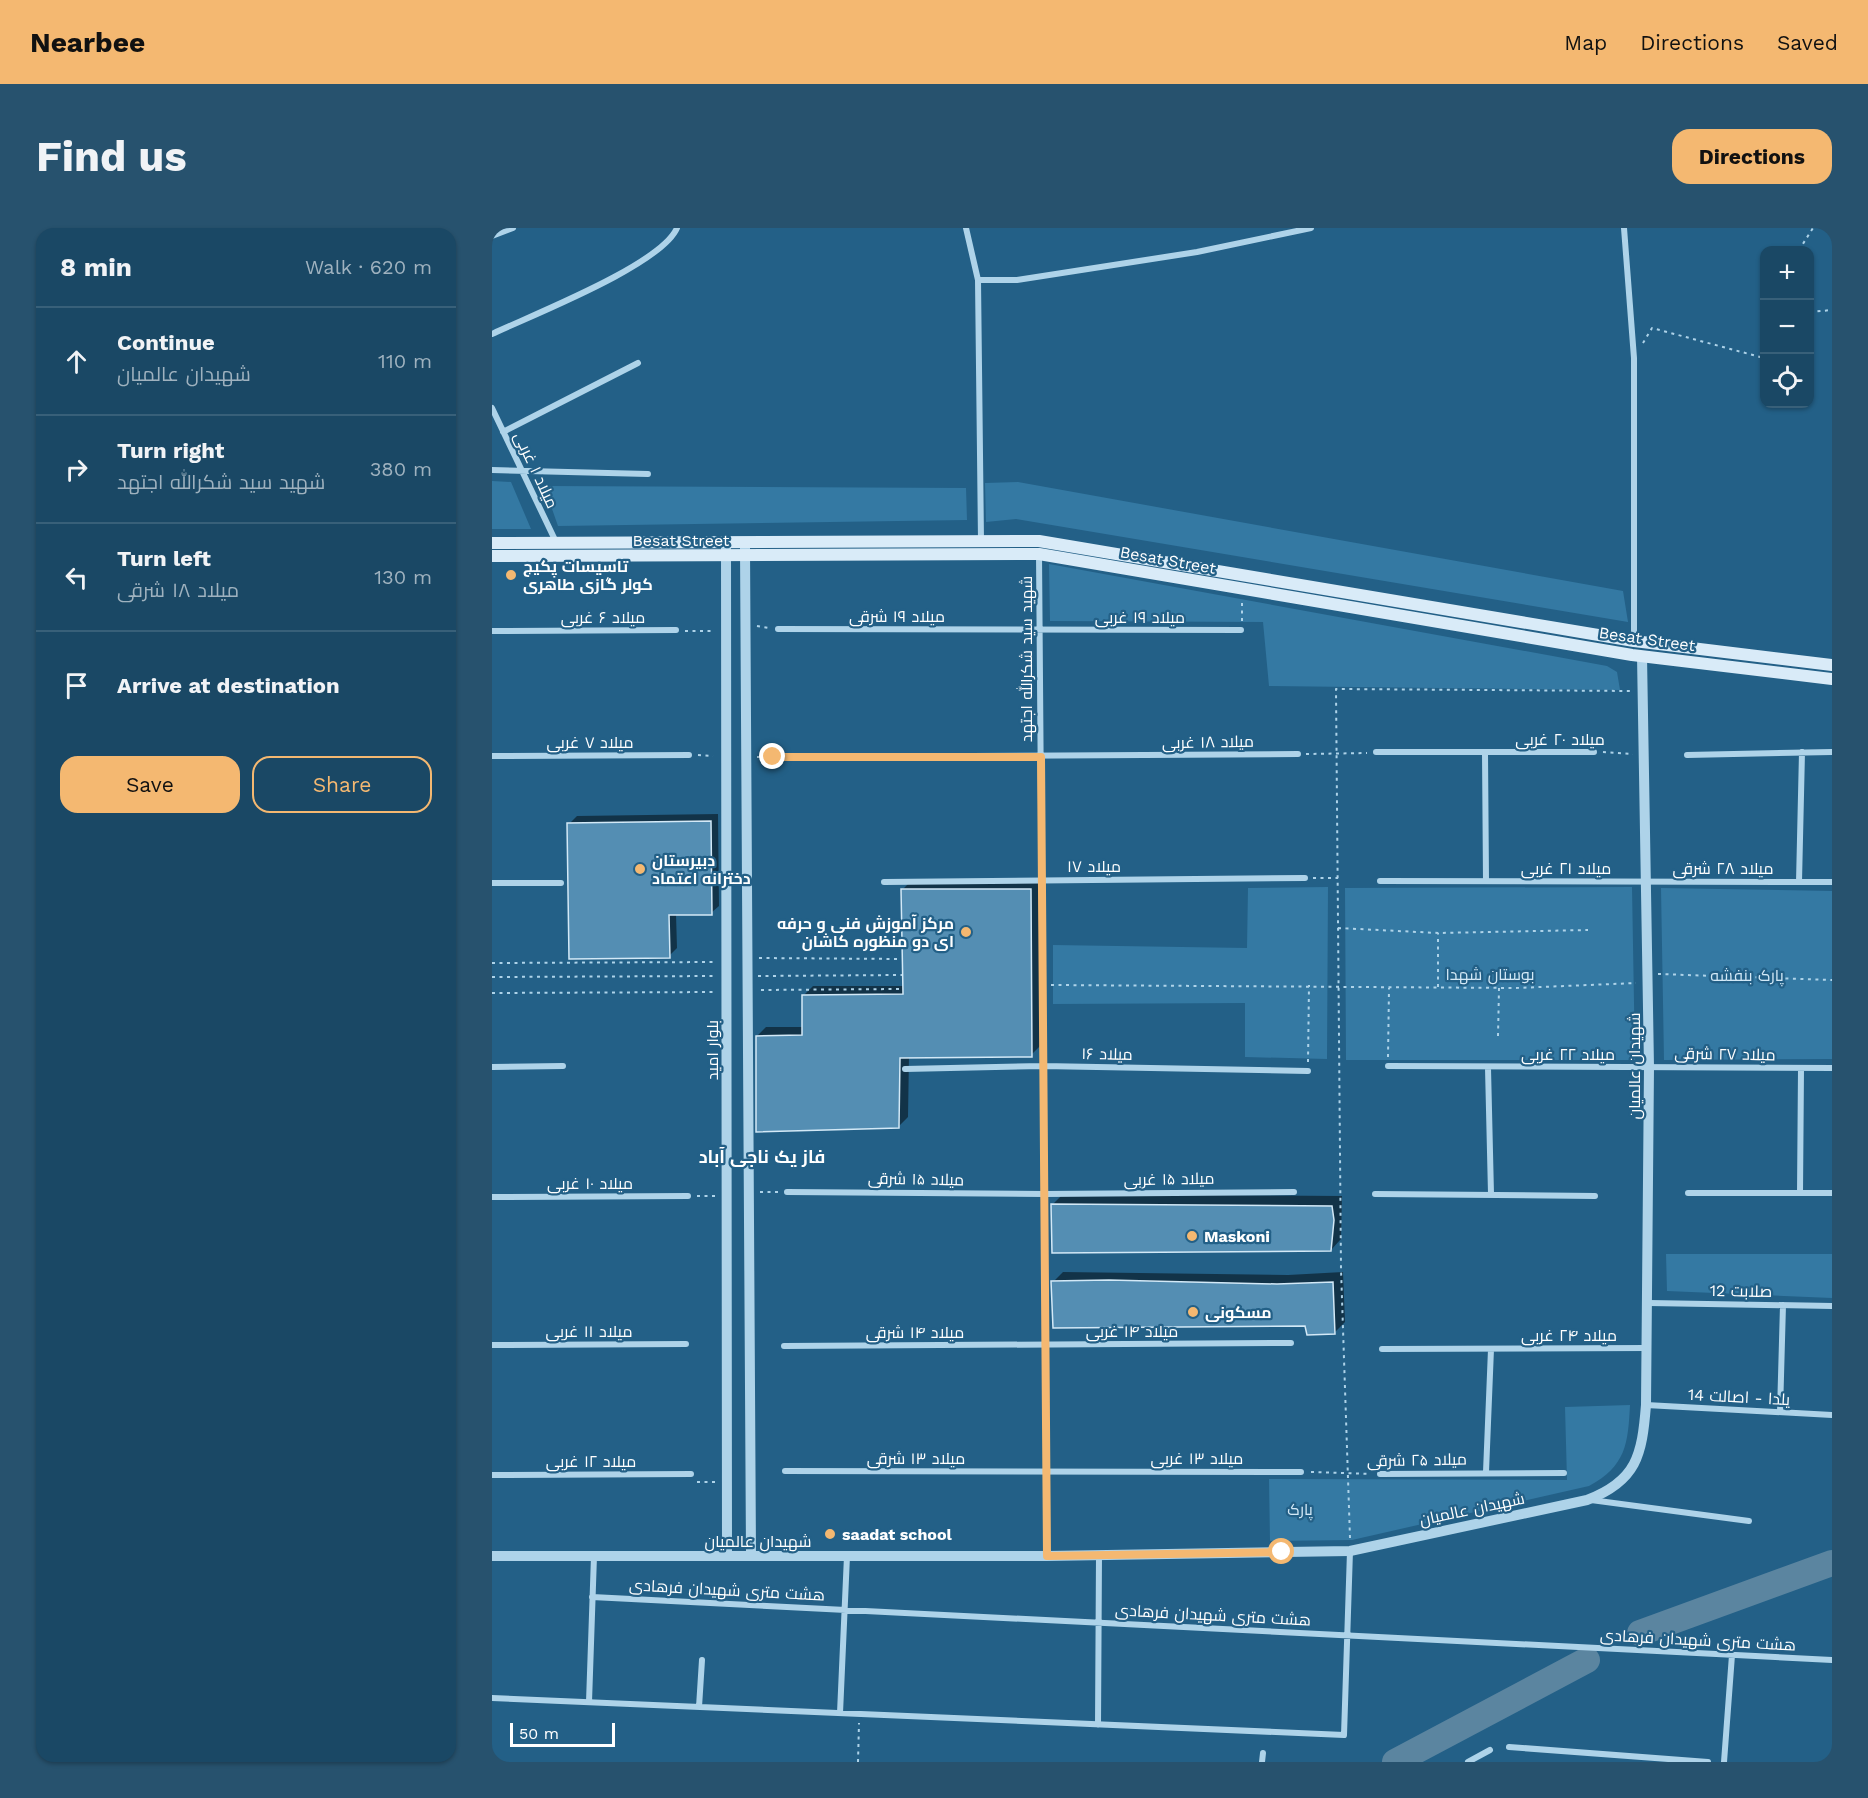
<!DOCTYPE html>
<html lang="en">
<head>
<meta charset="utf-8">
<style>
  :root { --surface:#1a4865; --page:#27526e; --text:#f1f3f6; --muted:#9fb2bf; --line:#386079; --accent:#f4b871 }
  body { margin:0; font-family:"Work Sans",Cairo,sans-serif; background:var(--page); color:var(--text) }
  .controls { position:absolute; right:18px; top:18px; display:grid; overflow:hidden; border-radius:12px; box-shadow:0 2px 4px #0004 }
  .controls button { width:54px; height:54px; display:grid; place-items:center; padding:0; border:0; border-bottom:2px solid var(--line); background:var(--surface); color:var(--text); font:30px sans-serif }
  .scale { position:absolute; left:18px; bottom:15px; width:105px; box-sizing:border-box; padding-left:6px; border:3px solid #fff; border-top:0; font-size:16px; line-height:21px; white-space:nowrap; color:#fff; -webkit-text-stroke:4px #236087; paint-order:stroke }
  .stop { position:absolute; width:18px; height:18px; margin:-14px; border:4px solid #f4b871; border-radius:50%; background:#fff }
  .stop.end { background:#f4b871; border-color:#fff; box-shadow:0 2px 6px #0008 }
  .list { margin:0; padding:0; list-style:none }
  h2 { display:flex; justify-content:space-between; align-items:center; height:78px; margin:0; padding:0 24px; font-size:26px }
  h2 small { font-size:20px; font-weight:400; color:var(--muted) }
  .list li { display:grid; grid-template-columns:39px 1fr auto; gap:18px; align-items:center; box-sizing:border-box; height:108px; padding:0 24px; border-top:2px solid var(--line) }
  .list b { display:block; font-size:22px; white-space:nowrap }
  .list p { margin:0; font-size:20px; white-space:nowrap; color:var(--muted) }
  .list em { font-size:20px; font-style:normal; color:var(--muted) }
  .actions { display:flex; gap:12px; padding:18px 24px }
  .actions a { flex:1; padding:14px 0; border:2px solid var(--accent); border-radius:18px; text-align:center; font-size:21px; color:var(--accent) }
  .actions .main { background:var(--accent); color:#111 }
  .icon { flex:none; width:33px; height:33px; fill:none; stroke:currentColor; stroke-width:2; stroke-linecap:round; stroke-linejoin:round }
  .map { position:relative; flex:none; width:1340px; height:1534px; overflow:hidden; border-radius:18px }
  header { display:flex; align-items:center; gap:36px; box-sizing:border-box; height:84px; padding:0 30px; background:var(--accent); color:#111 }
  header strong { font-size:28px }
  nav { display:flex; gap:33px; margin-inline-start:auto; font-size:21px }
  .intro { display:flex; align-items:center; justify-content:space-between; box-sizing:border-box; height:144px; padding:0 36px }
  h1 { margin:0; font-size:42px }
  .button { padding:15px 27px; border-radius:18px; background:var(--accent); color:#111; font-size:21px; font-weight:700 }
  main { display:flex; gap:36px; padding:0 36px }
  aside { flex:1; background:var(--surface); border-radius:18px; box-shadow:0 2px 4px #0004 }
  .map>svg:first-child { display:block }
  .green { fill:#3479a3 }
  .shadow { fill:#0007 }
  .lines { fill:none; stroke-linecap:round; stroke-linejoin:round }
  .river { stroke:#5b85a0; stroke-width:26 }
  .building { fill:#548eb3; stroke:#d3e9f7; stroke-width:1.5 }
  .path { stroke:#aed3e9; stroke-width:2; stroke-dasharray:3 4.5; stroke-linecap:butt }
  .minor { stroke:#aed3e9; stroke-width:6 }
  .tertiary { stroke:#aed3e9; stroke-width:10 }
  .secondary { stroke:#d9ebf8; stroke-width:12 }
  .route { stroke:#f4b871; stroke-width:8 }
  .poi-dot { fill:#f4b871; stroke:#236087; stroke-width:2 }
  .labels { text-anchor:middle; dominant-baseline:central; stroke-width:4.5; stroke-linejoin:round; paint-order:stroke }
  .street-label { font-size:16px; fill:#fff; stroke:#236087 }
  .poi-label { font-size:16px; font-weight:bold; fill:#fff; stroke:#236087; text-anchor:start }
  .park-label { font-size:16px; fill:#d3e9f7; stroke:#236087 }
  .neighbourhood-label { font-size:18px; font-weight:bold; fill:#fff; stroke:#236087 }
</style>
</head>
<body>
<header>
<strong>Nearbee</strong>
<nav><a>Map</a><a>Directions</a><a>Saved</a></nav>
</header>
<div class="intro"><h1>Find us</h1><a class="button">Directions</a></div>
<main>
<aside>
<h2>8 min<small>Walk · 620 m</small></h2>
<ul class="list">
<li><svg class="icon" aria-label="ahead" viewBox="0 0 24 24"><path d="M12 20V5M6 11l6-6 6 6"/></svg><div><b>Continue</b><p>شهیدان عالمیان</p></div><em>110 m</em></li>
<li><svg class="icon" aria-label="right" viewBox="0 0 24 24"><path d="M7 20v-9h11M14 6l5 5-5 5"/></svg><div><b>Turn right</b><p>شهید سید شکرالله اجتهد</p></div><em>380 m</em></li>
<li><svg class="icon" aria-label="left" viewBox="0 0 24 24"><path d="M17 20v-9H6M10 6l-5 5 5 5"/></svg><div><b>Turn left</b><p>میلاد ۱۸ شرقی</p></div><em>130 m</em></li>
<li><svg class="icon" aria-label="arrive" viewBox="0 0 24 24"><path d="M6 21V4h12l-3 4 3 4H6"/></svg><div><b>Arrive at destination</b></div></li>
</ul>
<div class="actions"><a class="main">Save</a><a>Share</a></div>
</aside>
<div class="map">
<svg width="1340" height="1534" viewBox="0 0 1340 1534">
  <rect width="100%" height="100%" fill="#236087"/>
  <!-- green -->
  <path class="green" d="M0 253 19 254 39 301H0Z
    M526 254 1131 363 1136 394 524 291 494 294 493 255Z
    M52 258 474 260 475 292 66 298Z
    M557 336 1115 438 1125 444 1128 462 777 458 771 394 558 393Z
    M836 659 835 831 753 829V775L561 776V717L755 720 756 660Z
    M1140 659 1143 832H854L853 660Z
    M1169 660 1340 663V831L1172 832Z
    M1174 1026H1340V1070L1175 1063Z
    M1138 1177C1136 1216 1134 1238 1097 1258L860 1312 778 1313 777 1251 1075 1252 1073 1179Z"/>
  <!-- shadow -->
  <path class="shadow" d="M226 586 227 678 219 685 184 686 185 720 177 728 77 596 85 588Z
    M547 652 548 818 539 827 417 828 416 889 407 898 265 808 274 799H312V767L321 758H412L410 662 419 653Z
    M571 966 850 968 849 1011 839 1022 560 977Z
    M571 1044 796 1047 851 1044 853 1094 843 1104 814 1096 561 1054Z"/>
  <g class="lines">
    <!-- river -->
    <path class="river" d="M1148 1405 1340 1335
      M903 1534 1095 1432"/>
  </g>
  <!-- building -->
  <path class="building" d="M219 593 220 687H177L178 730 77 731 75 595Z
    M409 661H539L540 829 408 830 407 900 264 904V808L310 807V767L411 766Z
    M559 976 840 978 842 992 839 1023 560 1025Z
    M617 1052 785 1056 841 1054 843 1106 815 1107 813 1098 561 1100 559 1053Z"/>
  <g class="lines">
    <!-- path -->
    <path class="path" d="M1307 22 1321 0
      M1318 84 1340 82
      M1151 115 1160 100 1272 130
      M750 393V375
      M265 398 277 400
      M193 403H222
      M1111 524 1141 526
      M814 526 875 525
      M206 527 221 528
      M265 529H289
      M821 650H846
      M846 700 946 705 1096 702
      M267 730 408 731
      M0 735 223 734
      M1166 746 1340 752
      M266 748 410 747
      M0 749 223 748
      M559 757 1024 760 1144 755
      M946 759V705
      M269 762 407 761
      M0 765 223 764
      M1006 808 1007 760
      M896 829 897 760
      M816 834 817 757
      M268 964H286
      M205 968H223
      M819 1244 879 1246
      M205 1254H224
      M858 1310 849 1041 844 461 1139 463
      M366 1534 367 1495"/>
    <!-- minor -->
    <path class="minor" d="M474 0 486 52
      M1132 0 1142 130V413
      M0 8 21 0
      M0 106C40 87 169 37 185 0
      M0 180 64 314
      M11 204 146 135
      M0 242 156 246
      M489 313 486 52H525L705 24 819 0
      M547 326 555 1328
      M286 401 749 402
      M0 403 184 402
      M884 524H1102
      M993 524 994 653
      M1195 527 1340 524
      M0 528 197 527
      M299 529 806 526
      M888 653 1340 654
      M392 654 813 650
      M1307 654 1310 524
      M0 655H69
      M896 838 1340 840
      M0 839 71 838
      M996 840 999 966
      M413 841 551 838 816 843
      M295 964 552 966 802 964
      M1196 965H1340
      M1308 965 1309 841
      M883 966 1103 968
      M0 969 196 968
      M1157 1075 1340 1078
      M0 1117 194 1116
      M292 1118 799 1115
      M890 1121 1155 1120
      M1154 1177 1340 1187
      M1288 1184 1291 1077
      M293 1243 809 1244
      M994 1244 999 1121
      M888 1246 1072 1245
      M0 1247 199 1246
      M1099 1272 1257 1293
      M100 1369 1340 1432
      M0 1470 852 1507 858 1323
      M97 1474 102 1328
      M207 1479 210 1432
      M348 1485 355 1328
      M606 1497 607 1327
      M1017 1519 1216 1534
      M770 1534 771 1525
      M976 1534 998 1522
      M1232 1534 1240 1427"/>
    <!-- tertiary -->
    <path class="tertiary" d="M234 319 235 1328
      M253 320 259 1327
      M0 1328H555L858 1323 1095 1272C1145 1253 1150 1227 1154 1177L1157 839 1150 428"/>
    <!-- secondary -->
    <path class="secondary" d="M0 315 547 313 1142 413 1340 437
      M0 328 547 326 1140 427 1340 451"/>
  </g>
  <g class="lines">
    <!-- route -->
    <path class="route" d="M281 529H549L555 1328 790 1324"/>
  </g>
  <!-- markers -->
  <g class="poi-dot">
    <circle cx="19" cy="347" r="6"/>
    <circle cx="148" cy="641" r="6"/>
    <circle cx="474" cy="704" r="6"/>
    <circle cx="700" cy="1008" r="6"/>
    <circle cx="701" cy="1084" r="6"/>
    <circle cx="338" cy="1306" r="6"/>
  </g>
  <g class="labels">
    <!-- street labels -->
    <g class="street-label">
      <text transform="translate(44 242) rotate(65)">میلاد ۱ غربی</text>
      <text x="189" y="312">Besat Street</text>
      <text transform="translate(676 332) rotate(10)">Besat Street</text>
      <text x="405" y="388">میلاد ۱۹ شرقی</text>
      <text x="111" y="389">میلاد ۶ غربی</text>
      <text x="648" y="389">میلاد ۱۹ غربی</text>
      <text transform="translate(1155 411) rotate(8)">Besat Street</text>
      <text transform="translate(534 431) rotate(-90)">شهید سید شکرالله اجتهد</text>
      <text x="1068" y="511">میلاد ۲۰ غربی</text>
      <text x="98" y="514">میلاد ۷ غربی</text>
      <text transform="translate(716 514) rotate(-1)">میلاد ۱۸ غربی</text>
      <text x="602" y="638">میلاد ۱۷</text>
      <text x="1074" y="640">میلاد ۲۱ غربی</text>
      <text x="1231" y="640">میلاد ۲۸ شرقی</text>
      <text transform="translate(220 822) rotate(-90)">بلوار امید</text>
      <text transform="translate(615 826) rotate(1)">میلاد ۱۶</text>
      <text x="1076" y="826">میلاد ۲۲ غربی</text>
      <text transform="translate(1233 826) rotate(1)">میلاد ۲۷ شرقی</text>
      <text transform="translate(1142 838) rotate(-90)">شهیدان عالمیان</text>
      <text transform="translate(424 951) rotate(1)">میلاد ۱۵ شرقی</text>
      <text transform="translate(677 951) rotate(-1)">میلاد ۱۵ غربی</text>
      <text x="98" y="955">میلاد ۱۰ غربی</text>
      <text transform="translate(1249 1063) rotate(1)">صلابت 12</text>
      <text x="97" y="1103">میلاد ۱۱ غربی</text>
      <text x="640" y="1103">میلاد ۱۴ غربی</text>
      <text x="423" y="1104">میلاد ۱۴ شرقی</text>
      <text x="1077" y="1107">میلاد ۲۴ غربی</text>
      <text transform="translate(1247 1169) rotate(3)">یلدا - اصالت 14</text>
      <text x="424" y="1230">میلاد ۱۳ شرقی</text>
      <text x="705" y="1230">میلاد ۱۳ غربی</text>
      <text transform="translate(925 1232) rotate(-1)">میلاد ۲۵ شرقی</text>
      <text x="99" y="1233">میلاد ۱۲ غربی</text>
      <text transform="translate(980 1281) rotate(-12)">شهیدان عالمیان</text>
      <text x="266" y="1313">شهیدان عالمیان</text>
      <text transform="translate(235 1362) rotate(3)">هشت متری شهیدان فرهادی</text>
      <text transform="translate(721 1387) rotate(3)">هشت متری شهیدان فرهادی</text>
      <text transform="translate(1206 1412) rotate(3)">هشت متری شهیدان فرهادی</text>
    </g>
    <!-- poi labels -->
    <g class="poi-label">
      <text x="31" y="338">تاسیسات پکیج<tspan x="31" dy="18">کولر گازی طاهری</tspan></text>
      <text x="160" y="632">دبیرستان<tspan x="160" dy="18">دخترانه اعتماد</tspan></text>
      <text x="462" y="695" text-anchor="end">مرکز آموزش فنی و حرفه<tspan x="462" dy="18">ای دو منظوره کاشان</tspan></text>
      <text x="712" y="1008">Maskoni</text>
      <text x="713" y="1084">مسکونی</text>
      <text x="350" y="1306">saadat school</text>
    </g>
    <!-- park labels -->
    <g class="park-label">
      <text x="998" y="746">بوستان شهدا</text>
      <text x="1255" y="747">پارک بنفشه</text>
      <text x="808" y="1281">پارک</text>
    </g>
    <!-- neighbourhood labels -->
    <g class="neighbourhood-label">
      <text x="270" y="928">فاز یک ناجی آباد</text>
    </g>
  </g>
</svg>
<div class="controls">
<button>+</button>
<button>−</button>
<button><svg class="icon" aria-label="locate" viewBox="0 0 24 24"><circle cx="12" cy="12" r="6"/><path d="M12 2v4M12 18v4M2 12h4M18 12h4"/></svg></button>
</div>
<div class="scale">50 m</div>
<div class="stop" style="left:790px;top:1324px"></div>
<div class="stop end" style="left:281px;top:529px"></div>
</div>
</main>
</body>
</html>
